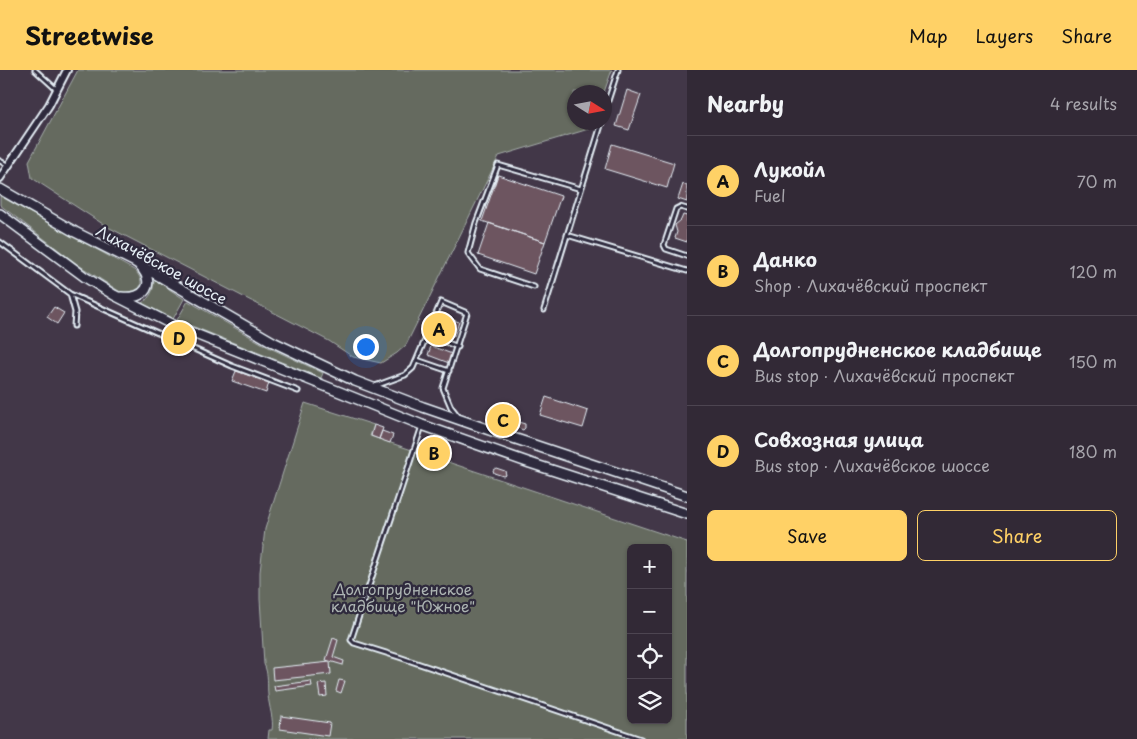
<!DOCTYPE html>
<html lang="en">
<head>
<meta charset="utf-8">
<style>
  :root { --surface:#322936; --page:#3d3542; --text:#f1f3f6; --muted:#a8a6ad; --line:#4d4551; --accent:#ffd166 }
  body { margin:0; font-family:"Playpen Sans",sans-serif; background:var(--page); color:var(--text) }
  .controls { position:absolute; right:15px; bottom:15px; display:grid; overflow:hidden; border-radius:8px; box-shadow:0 1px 4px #0004 }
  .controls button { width:45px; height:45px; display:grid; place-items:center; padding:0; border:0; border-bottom:1px solid var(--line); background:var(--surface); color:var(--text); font:25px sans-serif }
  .compass { position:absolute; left:567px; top:15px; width:45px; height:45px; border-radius:50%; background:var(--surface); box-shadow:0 1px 4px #0004; rotate:101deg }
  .you { position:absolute; left:365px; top:276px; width:18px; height:18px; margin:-12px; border:4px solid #fff; border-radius:50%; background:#1a73e8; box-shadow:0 0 0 8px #1a73e833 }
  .badge { display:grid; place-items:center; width:32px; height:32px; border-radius:50%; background:var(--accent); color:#111; font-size:16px; font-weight:700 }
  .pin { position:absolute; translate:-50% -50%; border:2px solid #fff; box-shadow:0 1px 5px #0006 }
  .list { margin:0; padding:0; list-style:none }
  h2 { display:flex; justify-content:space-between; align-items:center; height:65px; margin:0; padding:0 20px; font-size:21px }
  h2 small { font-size:16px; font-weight:400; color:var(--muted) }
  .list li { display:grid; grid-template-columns:32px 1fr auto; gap:15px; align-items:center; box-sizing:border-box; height:90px; padding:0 20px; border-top:1px solid var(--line) }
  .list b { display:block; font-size:19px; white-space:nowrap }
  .list p { margin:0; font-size:16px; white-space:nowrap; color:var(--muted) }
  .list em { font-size:16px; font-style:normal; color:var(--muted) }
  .actions { display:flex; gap:10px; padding:15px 20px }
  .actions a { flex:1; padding:11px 0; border:1px solid var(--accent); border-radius:8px; text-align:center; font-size:18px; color:var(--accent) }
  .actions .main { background:var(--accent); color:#111 }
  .icon { flex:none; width:28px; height:28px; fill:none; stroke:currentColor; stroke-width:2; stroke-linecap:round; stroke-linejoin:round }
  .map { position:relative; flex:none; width:687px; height:669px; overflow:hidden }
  header { display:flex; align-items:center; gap:30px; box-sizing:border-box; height:70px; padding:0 25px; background:var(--accent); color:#111 }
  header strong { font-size:24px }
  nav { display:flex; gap:28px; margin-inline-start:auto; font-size:18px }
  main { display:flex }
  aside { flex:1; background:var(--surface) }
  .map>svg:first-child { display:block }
  .green { fill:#656b5e; stroke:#a6aeab; fill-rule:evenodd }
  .building { fill:#6d5560; stroke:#e8f1f8 }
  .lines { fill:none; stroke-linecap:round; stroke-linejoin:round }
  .service-casing { stroke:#e8f1f8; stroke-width:7 }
  .minor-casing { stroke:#e8f1f8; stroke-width:10 }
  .secondary-casing { stroke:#e8f1f8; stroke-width:12 }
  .service { stroke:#2f2a3d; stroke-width:3 }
  .minor { stroke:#2f2a3d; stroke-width:6 }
  .secondary { stroke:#2f2a3d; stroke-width:9 }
  .labels { text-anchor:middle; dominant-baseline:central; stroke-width:4.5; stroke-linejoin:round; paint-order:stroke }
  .street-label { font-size:15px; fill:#e8f1f8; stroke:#2f2a3d }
  .park-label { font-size:15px; fill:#adb5b3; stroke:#2f2a3d }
</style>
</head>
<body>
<header>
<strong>Streetwise</strong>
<nav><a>Map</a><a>Layers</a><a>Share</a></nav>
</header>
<main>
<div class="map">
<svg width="687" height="669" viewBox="0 0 687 669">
  <rect width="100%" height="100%" fill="#423748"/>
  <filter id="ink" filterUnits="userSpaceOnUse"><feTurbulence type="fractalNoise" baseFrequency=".02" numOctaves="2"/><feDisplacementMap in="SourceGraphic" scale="10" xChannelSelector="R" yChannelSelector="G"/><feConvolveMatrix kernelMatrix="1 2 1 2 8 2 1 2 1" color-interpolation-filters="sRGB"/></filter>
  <g filter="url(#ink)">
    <!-- green -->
    <path class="green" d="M78 0H612L604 22H574V52L594 53 592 58 499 86 406 275 397 283 381 293 353 287 329 271 106 156 32 108 29 91Z
      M0 126 134 200C148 212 139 227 122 223L77 194 0 135Z
      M154 209 184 229 173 249 142 233C151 227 154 220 154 209Z
      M188 231 270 278 323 303 321 308 177 250Z
      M305 333 374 355 370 366 687 472V669H268L269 660H272C274 649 269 637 268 625 267 614 269 605 264 594L260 529V502L265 459ZM631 478H668V650H631Z"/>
    <!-- building -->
    <path class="building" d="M627 20 641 25 629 60 616 56Z
      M612 74 674 93 667 118 605 99Z
      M498 105 561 126 545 172 482 151Z
      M683 114 687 116V132L678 129Z
      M683 145 687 146V172L675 168 677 162 675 155 681 150Z
      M489 153 545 172 534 204 478 185Z
      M54 237 64 243 57 254 47 247Z
      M442 246 459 252 454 266 437 260Z
      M431 276 452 284 449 293 428 285Z
      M236 301 269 312 266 323 232 311Z
      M546 327 588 341 583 358 540 345Z
      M515 351 525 354V358L523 360 514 356 513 353Z
      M374 355 383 358 379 369 371 366Z
      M382 361 393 365 390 373 379 369Z
      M429 377 440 381 438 388 427 385Z
      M496 398 505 401 506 405 503 406 494 403 493 400Z
      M333 568 338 570 333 587 344 591 343 595 326 590Z
      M330 592 331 604 273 610 272 598Z
      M339 610 345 611 341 623 336 621Z
      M311 611 312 616 275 621 274 616Z
      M326 613 327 626 320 627 318 614Z
      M281 646 330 653 328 666 280 659Z"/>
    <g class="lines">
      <!-- service casing -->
      <g class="service-casing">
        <path id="service" d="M35 0 57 20
          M604 43 618 0
          M0 91 7 95
          M687 139 680 137 676 139 664 175 666 179 687 186
          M567 165 687 201
          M0 172 70 224 75 242 74 256
          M534 217 480 199 468 183 476 153 498 95 581 119
          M70 224 232 296 298 321
          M544 240 602 52
          M427 265 458 277
          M417 290 449 301
          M375 316 405 305 413 298 441 232 467 243 443 318 451 337 458 346
          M422 356 351 570 354 573 399 587 641 669"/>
      </g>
      <!-- minor casing -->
      <g class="minor-casing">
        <path id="minor" d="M0 108 49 35 67 0"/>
      </g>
      <!-- secondary casing -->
      <g class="secondary-casing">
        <path id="secondary" d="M0 119 75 162 135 192 273 272 355 311 423 337 504 365 687 426
          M0 144 85 207 114 225 173 255 422 355 530 393 687 444
          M121 227C145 230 157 214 139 195"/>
      </g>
      <!-- service -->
      <use href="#service" class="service"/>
      <!-- minor -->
      <use href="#minor" class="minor"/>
      <!-- secondary -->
      <use href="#secondary" class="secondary"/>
    </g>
  </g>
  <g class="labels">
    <!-- street labels -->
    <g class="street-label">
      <text transform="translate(162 194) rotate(29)">Лихачёвское шоссе</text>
    </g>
    <!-- park labels -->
    <g class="park-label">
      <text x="403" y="518">Долгопрудненское<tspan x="403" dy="17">кладбище "Южное"</tspan></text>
    </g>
  </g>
</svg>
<div class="controls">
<button>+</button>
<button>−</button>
<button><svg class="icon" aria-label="locate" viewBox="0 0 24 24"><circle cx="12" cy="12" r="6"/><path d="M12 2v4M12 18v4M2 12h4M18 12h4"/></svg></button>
<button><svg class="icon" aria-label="layers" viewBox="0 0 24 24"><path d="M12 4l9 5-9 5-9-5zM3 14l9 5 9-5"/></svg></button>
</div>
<svg class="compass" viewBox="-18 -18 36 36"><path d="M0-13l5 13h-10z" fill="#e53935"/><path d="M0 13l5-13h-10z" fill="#a8a6ad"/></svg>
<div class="you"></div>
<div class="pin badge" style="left:439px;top:259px">A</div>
<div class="pin badge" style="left:434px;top:383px">B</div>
<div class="pin badge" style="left:503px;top:350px">C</div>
<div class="pin badge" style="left:179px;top:268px">D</div>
</div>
<aside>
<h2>Nearby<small>4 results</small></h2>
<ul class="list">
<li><span class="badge">A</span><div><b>Лукойл</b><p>Fuel</p></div><em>70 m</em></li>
<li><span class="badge">B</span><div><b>Данко</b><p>Shop · Лихачёвский проспект</p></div><em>120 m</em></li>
<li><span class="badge">C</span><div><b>Долгопрудненское кладбище</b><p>Bus stop · Лихачёвский проспект</p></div><em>150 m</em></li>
<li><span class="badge">D</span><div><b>Совхозная улица</b><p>Bus stop · Лихачёвское шоссе</p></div><em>180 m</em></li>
</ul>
<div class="actions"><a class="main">Save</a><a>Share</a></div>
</aside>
</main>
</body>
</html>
